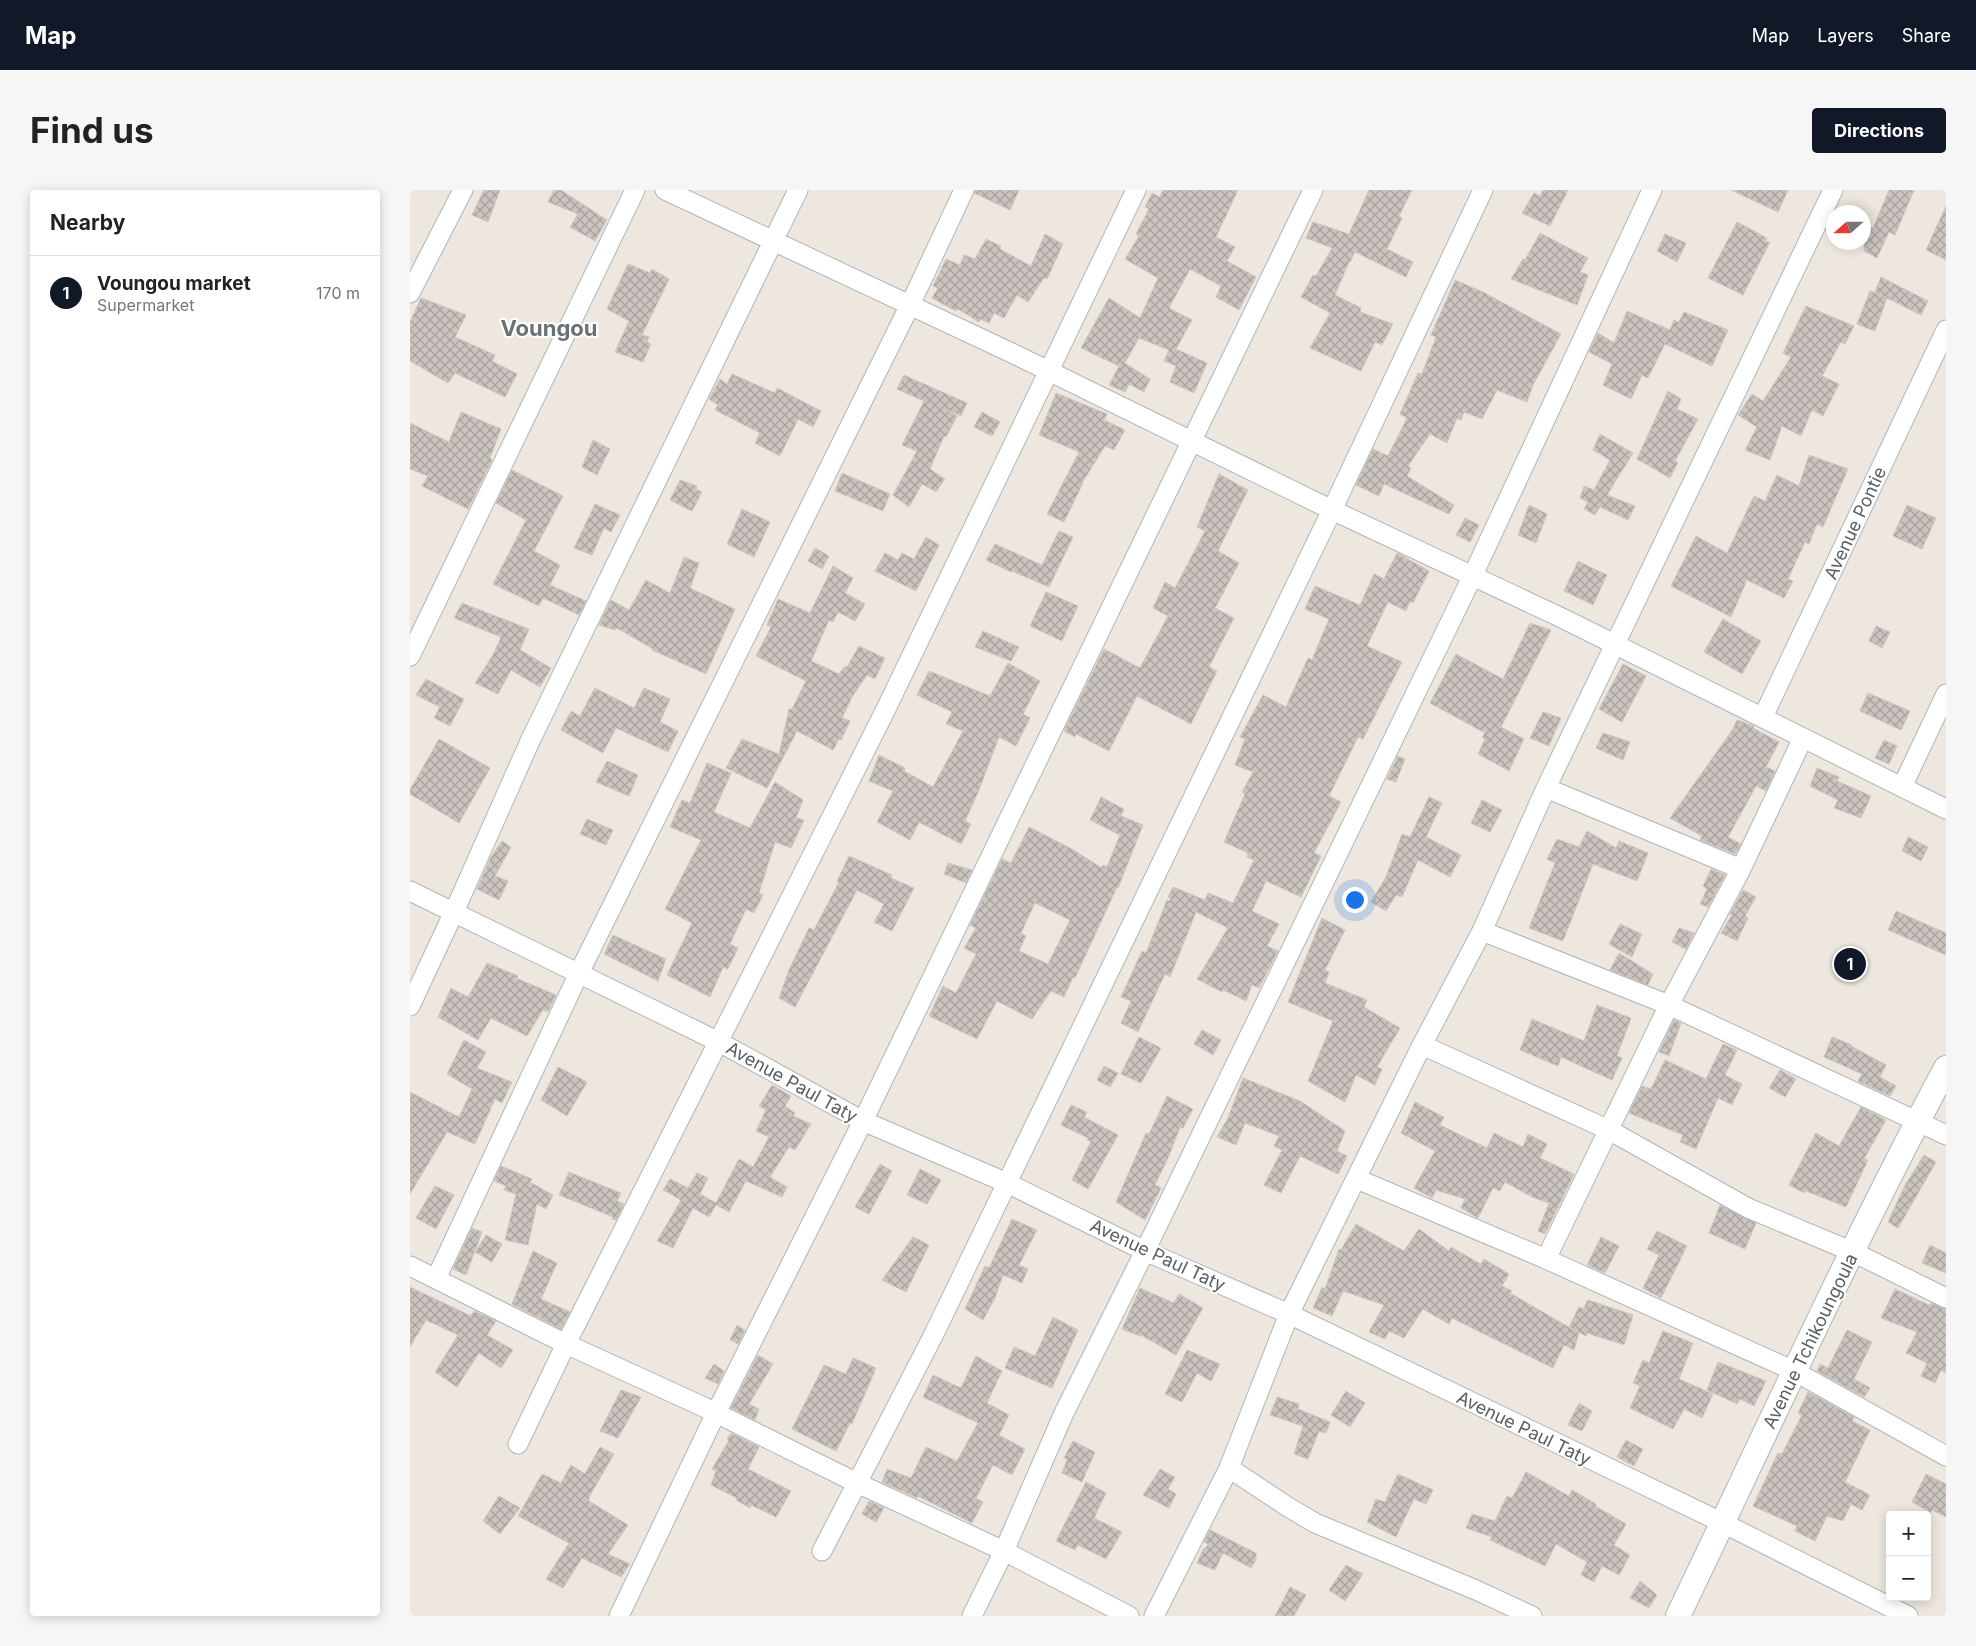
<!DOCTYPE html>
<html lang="en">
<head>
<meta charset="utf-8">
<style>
  :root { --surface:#fff; --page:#f6f6f6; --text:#222; --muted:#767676; --line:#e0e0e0; --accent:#111827 }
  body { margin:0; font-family:Inter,sans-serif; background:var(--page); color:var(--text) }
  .controls { position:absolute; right:15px; bottom:15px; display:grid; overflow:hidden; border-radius:5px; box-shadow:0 2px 12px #0003 }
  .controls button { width:45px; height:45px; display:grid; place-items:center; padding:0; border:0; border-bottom:1px solid var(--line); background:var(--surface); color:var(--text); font:25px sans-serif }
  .compass { position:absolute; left:1416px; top:15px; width:45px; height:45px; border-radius:50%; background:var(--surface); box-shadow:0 2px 12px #0003; rotate:249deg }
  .you { position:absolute; left:944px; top:709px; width:18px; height:18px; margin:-12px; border:4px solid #fff; border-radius:50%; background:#1a73e8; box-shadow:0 0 0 8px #1a73e833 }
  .badge { display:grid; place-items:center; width:32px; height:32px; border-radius:50%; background:var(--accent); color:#fff; font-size:16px; font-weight:700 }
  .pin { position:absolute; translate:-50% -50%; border:2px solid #fff; box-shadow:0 1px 5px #0006 }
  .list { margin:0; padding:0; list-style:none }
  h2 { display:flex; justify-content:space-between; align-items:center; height:65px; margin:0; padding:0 20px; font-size:21px }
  h2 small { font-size:16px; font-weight:400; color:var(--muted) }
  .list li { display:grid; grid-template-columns:32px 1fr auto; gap:15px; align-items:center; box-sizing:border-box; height:75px; padding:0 20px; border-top:1px solid var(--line) }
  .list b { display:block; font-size:19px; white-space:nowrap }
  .list p { margin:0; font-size:16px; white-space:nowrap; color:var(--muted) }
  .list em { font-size:16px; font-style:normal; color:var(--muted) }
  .map { position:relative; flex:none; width:1536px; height:1426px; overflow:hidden; border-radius:5px }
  header { display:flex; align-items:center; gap:30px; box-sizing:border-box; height:70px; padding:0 25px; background:var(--accent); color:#fff }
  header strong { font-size:24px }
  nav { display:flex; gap:28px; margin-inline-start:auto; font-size:18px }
  .intro { display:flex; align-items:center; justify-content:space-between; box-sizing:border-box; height:120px; padding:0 30px }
  h1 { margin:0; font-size:35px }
  .button { padding:12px 22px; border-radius:5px; background:var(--accent); color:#fff; font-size:18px; font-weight:700 }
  main { display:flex; gap:30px; padding:0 30px }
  aside { flex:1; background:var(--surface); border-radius:5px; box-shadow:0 2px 12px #0003 }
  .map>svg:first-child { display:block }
  .building { fill:url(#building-cross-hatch); stroke:#d2c6bd; fill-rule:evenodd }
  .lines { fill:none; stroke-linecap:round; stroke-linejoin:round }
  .minor-casing { stroke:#b0b5b8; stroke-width:21 }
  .tertiary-casing { stroke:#b0b5b8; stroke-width:26 }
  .minor { stroke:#fff; stroke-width:19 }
  .tertiary { stroke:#fff; stroke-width:24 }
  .labels { text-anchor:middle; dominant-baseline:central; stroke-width:4; stroke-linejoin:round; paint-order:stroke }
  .street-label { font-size:18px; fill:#585f62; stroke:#fff }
  .district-label { font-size:22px; font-weight:bold; fill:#697174; stroke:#fff }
</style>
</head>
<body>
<header>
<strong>Map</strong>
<nav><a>Map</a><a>Layers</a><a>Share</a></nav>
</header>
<div class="intro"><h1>Find us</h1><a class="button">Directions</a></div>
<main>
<aside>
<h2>Nearby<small></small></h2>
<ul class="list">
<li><span class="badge">1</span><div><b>Voungou market</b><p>Supermarket</p></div><em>170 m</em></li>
</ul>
</aside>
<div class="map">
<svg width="1536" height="1426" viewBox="0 0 1536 1426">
  <defs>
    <pattern id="building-cross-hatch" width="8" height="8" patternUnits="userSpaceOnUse" patternTransform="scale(1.25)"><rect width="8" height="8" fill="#cac3be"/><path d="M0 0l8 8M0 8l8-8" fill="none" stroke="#a7a29e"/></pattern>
  </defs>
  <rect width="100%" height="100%" fill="#ede7df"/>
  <!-- building -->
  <path class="building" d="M74 0H90L78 32 62 25Z
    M144 0H151L197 30 185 51 160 37 168 24 138 12Z
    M565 0H609L600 20 564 3Z
    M753 0H828L806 47 825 57 817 71 846 87 829 120 806 107 811 96 780 79 759 118 782 130 766 159 797 173 784 203 760 192 766 176 754 171 759 160 729 148 715 173 740 189 734 202 719 194 715 202 699 195 709 176 671 158 699 108 730 128 748 88 715 69 729 46 726 44 739 19 735 17 742 3 750 7Z
    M959 0H1002L989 26 992 28 977 59 1003 72 996 87 945 62 940 72H939L925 105 951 118 950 122 983 134 972 155 965 152 951 181 900 158 920 123 891 107 903 85 906 86 922 58 896 48 903 32 939 44Z
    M1133 0H1158L1140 36 1112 23 1124 3 1130 6Z
    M1321 0H1378L1368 22Z
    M1479 0H1504L1485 45 1479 42 1467 68 1454 61V34L1463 38Z
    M1536 16V70L1516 60Z
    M1327 32 1357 48 1355 52H1360L1333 105 1298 88Z
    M1130 43 1178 68 1170 82 1178 85 1167 115 1101 89 1113 69 1115 70Z
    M635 44 653 54 637 89 634 88 618 112 607 105 594 128 584 123 579 133 570 129 569 132 548 119 546 121 522 108 528 98 523 96 536 69 550 75 554 65 565 69 576 49 591 56 590 59 621 76Z
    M1255 44 1276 53 1267 72 1247 61Z
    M218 74 240 83 242 79 259 89 232 145 239 147 237 152 241 154 233 172 205 162 219 131 197 119Z
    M1471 87 1518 111 1511 125 1465 102Z
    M1045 90 1073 102 1151 144 1123 195 1117 212 1087 200 1072 229 1054 222 1051 230 1047 228 1037 253 1020 244 998 276 1001 278 997 286 1044 315 1039 324 974 294 969 306 946 295 963 259 978 266 997 228 990 224 1008 183 1012 184 1026 147 1021 145Z
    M1460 101 1477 108 1465 141 1447 134Z
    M11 108 56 125 45 147 85 165 82 171 107 184 95 207 45 183 38 193 0 171V132Z
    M1396 116 1444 136 1435 154 1431 152 1412 186 1429 194 1413 226 1402 220 1391 246 1372 236 1360 270 1335 260 1347 237 1328 225 1342 204 1353 211 1381 167 1373 163Z
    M1217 121 1260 140 1264 130 1269 132 1274 122 1318 140 1302 176 1255 154 1238 188 1232 185 1221 209 1193 195 1202 174 1179 162 1188 143 1204 153Z
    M322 184 365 203 367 198 411 221 403 237 388 229 370 266 345 253 350 243 305 220 308 215 299 209 310 189 317 194Z
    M494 185 557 213 551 226 533 218 547 226 536 247 534 246 520 279 535 289 526 302 512 294 499 317 483 305 507 261 492 255 514 211 487 199Z
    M1258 201 1271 209 1267 219 1288 229 1265 271 1268 272 1260 288 1227 269Z
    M646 203 697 224 694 230 715 240 704 260 695 256 672 293H673L654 332 637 324 669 262 629 245Z
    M51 222 91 239 80 268 82 270 58 319 12 296 18 286 0 279V233L39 252Z
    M572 222 590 232 582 246 564 237Z
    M1190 244 1223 263 1197 305 1225 316 1218 330 1190 317 1185 325 1174 319 1178 312 1170 308 1174 296 1184 300 1200 270 1183 260Z
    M183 250 200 259 187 285 172 277Z
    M1399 265 1438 279 1413 337 1407 334 1399 354 1395 352 1378 389 1383 391 1374 408 1337 390 1321 427 1261 396 1286 346 1317 363 1344 306 1355 311 1367 285 1389 296Z
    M102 280 153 306 124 361 150 375 140 395 176 411 169 425 133 408 129 416 83 394 116 330 86 313Z
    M432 283 480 304 473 321 425 301Z
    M809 284 838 300 808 361 829 373 805 418 824 428 799 477 807 481 781 534 727 506 699 561 666 544 665 547 654 541 694 459 730 478 758 426 743 418 755 392 765 398 795 341 787 337Z
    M270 290 287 296 286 299 292 302 282 321 260 310Z
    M185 314 210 325 201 342 194 338 182 365 164 358Z
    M1119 315 1137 324 1126 353 1108 345Z
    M1497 315 1526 328 1512 359 1483 346Z
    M332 319 360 332 344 367 317 354Z
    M1055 328 1069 335 1060 352 1046 345Z
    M649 341 663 347 639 397 602 381 601 382 576 370 585 354 632 375Z
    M516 347 529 355 506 401 465 381 475 363 488 370 492 363 504 369Z
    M405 358 419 366 412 379 398 371Z
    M987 363 1019 381 1003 413 1000 411 996 421 978 412 957 456 992 472 953 549 948 547 919 606 931 612 904 663 911 666 891 707 856 691 842 721 869 734 857 756 868 761 849 798 842 795 836 811 813 800 812 802 787 789 818 738 786 722 760 787 755 784 728 842 711 833 721 811 711 807 732 761 736 763 757 710 759 711 761 709 758 707 763 697 795 710 798 703 823 713 844 670 837 667 838 663 814 652 835 604 832 602 843 582 825 575 835 549 830 547 853 505 876 517 898 468 902 470 919 429 895 419 905 396 950 415 964 384 974 389Z
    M274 367 289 373 280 398 325 419 296 484 242 460 243 459 207 438 205 440 189 435 201 410 219 420 236 390 260 403Z
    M1168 371 1197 385 1183 415 1154 401Z
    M423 376 443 388 435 403 455 414 445 431 428 422 423 432 419 430 401 471 429 484 435 476 437 477 449 456 475 468 465 489 457 485 442 507 432 528 440 531 431 550 429 549 423 560 387 541 357 598 316 578 332 549 369 564 379 519H382L396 491 346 466 361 437 357 435 368 409 400 423Z
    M636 402 668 416 652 451 620 436Z
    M52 413 119 439 110 460 141 478 130 497 101 480 88 504 65 493 83 465 91 447 44 428Z
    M1313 429 1351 451 1332 484 1294 462Z
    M1120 433 1141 440 1091 537 1114 549 1099 581 1068 564 1075 549 1072 547 1075 543 1020 513 1046 464 1093 489Z
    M1466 436 1480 442 1472 458 1459 451Z
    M573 441 609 457 601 471 565 457Z
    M598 473 630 491 613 524 620 528 606 556 589 547 569 600 555 631 561 634 551 654 509 632 500 650 467 632 483 601 459 591 469 565 495 578 494 581 523 597 553 541 536 534 542 522 507 505 519 481 580 506Z
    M1213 474 1236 486 1212 532 1189 519Z
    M16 489 54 509 40 536 24 528 30 517 6 505Z
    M185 498 224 518 234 498 260 509 250 532 268 541 258 562 206 538 193 563 151 540 161 521 170 526Z
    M1458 503 1500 521 1491 540 1450 521Z
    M1133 522 1151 528 1139 556 1120 548Z
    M1327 530 1344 536 1343 538 1369 552 1356 577 1365 581 1356 601 1346 596 1318 647 1331 654 1325 664 1290 650 1292 646 1260 628 1323 539Z
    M1193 543 1220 552 1213 570 1186 558Z
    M29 549 80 578 49 633 0 604V600Z
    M1474 550 1487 556 1479 574 1465 568Z
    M988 566 995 569 986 592 977 589Z
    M197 571 228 585 219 606 186 592Z
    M297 573 321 583 304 622 340 638 365 592 393 610 386 628 394 630 381 658 365 652 349 703 353 705 344 723 336 719 320 754 328 758 318 779 313 777 300 807 257 785 282 733 255 719 291 650 260 637 272 610 280 613Z
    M1407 578 1429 587 1427 591 1461 606 1451 628 1424 618 1428 610 1400 596Z
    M691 607 714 619 711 626 733 635 708 698 707 697 665 788 663 787 654 807 641 801 622 829 587 811 567 849 519 826 533 796 546 803 566 764 554 758 566 738 560 735 592 669 601 673 619 637 660 658 692 678 693 675 697 677 710 645 680 630ZM625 713 660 730 638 774 609 761 616 746 611 743Z
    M1019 607 1032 613 1016 647 1051 665 1040 687 1008 670 992 707 986 705 976 721 961 712 976 687 992 644 1000 647Z
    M1072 610 1092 620 1080 642 1061 633Z
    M177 629 203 640 196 655 170 644Z
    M1177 641 1206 658 1209 651 1238 663 1227 691 1183 674 1153 751 1119 738 1145 673 1137 669 1147 649 1169 657Z
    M1498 647 1518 657 1511 671 1492 661Z
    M92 651 101 657 85 686 98 691 89 710 67 699 81 667Z
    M439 666 482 685 481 688 504 698 482 741 464 732 474 714 447 700 385 817 369 808 378 782 399 738 404 740 429 692 427 691Z
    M538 673 562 680 556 693 534 684Z
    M1301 679 1315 685 1298 717 1290 714 1297 699 1293 696Z
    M1333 700 1346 707 1335 726 1338 728 1327 751 1311 743 1322 725 1320 724Z
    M1486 721 1536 743V765L1478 740Z
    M912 728 935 740 915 780 919 782 915 793 957 810 954 817 990 838 967 877 972 879 965 895 946 885 935 912 898 891 923 831 878 812Z
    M1210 734 1232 744 1222 767 1199 754Z
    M1269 738 1284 743 1276 759 1262 752Z
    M203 745 256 769 248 791 194 764Z
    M1209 763 1243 784 1238 795 1200 780Z
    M77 773 108 786 106 788 146 805 138 822 133 820 117 846 81 828 68 850 28 827 41 798 58 807Z
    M1187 815 1221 828 1207 866 1212 868 1202 890 1151 867 1148 876 1110 860 1122 829 1174 851Z
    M1264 830 1271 833 1259 866 1249 862Z
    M792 840 811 850 803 865 784 854Z
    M729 847 751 858 731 893 711 884Z
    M1422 847 1442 855 1441 856 1476 875 1470 887 1486 896 1480 906 1448 891 1452 884 1414 867Z
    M54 850 76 862 67 878 102 892 92 913 85 909 65 954 37 942 0 1004V902L49 927 62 899 37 884Z
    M1313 854 1327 860 1315 885 1332 894 1322 915 1308 908 1286 959 1270 952 1273 945 1219 923 1232 896 1241 899 1255 870 1296 889Z
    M694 876 708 883 700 897 687 890Z
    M148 877 177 892 157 926 131 910Z
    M1370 880 1386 889 1375 907 1359 898Z
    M833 888 890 911 935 941 927 961 937 966 928 984 890 966 871 1003 854 995 872 960 864 956 869 946 835 933 826 955 807 947 818 928Z
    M362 895 381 906 375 916 385 923 383 926 401 934 385 960 379 957 360 987 377 997 372 1007 336 991 319 1022 306 1015 299 1027 283 1018 263 1058 247 1051 271 1010 253 1000 260 989 278 998 287 983 298 988 290 1004 306 1013 329 969 343 977 359 947 346 941 356 920 349 916Z
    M757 906 783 919 773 938 770 937 759 966 745 995 751 998 735 1030 706 1012 736 943 739 944Z
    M1005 912 1034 927 1030 935 1077 958 1084 943 1113 957 1118 944 1137 954 1130 968 1164 984 1135 1044 1128 1041 1139 1013 1122 1007 1095 992 1090 1001 1083 998 1068 1028 1051 1018 1055 1009 1026 1000 1022 1008 1004 998 1025 961 991 943Z
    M661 915 677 922 674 927 708 945 678 999 662 990 681 951 677 950 678 948 651 935Z
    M1451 917 1476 930 1454 969 1458 970 1436 1017 1396 1001 1394 1003 1379 995 1406 943 1429 956Z
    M1514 965 1526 972 1488 1038 1478 1032 1494 997Z
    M470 974 482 981 459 1024 445 1017Z
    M91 976 122 989 120 992 143 1005 136 1019 127 1014 118 1055 95 1050 106 1004 94 1000 96 996 84 991Z
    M510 979 531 990 517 1014 497 1005Z
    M159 982 211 1003 207 1011 214 1014 206 1030 202 1029 203 1027 149 1005Z
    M25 996 44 1005 26 1039 6 1028Z
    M1310 1015 1346 1033 1335 1059 1299 1043Z
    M602 1029 627 1040 609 1075 618 1079 612 1093 593 1085 585 1108 573 1130 555 1119 575 1076 579 1078Z
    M946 1034 994 1061 1009 1039 1039 1061 1041 1057 1071 1074 1074 1069 1099 1084 1092 1096 1102 1101 1100 1103 1169 1143 1164 1160 1154 1155 1143 1178 1042 1128 1039 1134 1013 1119 994 1148 979 1141 975 1149 959 1142 974 1115 933 1101 922 1126 903 1118 912 1097 915 1099 929 1059 931 1060Z
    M62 1038 72 1042 56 1085 43 1079Z
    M1247 1041 1277 1056 1251 1108 1233 1098 1249 1065 1237 1059Z
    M76 1045 92 1054 82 1072 65 1062Z
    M503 1047 519 1055 496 1102 472 1090Z
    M1191 1047 1209 1056 1195 1083 1177 1075Z
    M1520 1055 1536 1063V1083L1512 1073Z
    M123 1061 147 1073 131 1109 160 1122 151 1139 102 1114Z
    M0 1097 61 1126 64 1121 86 1131 77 1145 103 1160 91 1178 69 1163 47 1197 25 1182 48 1145 16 1130 0 1157Z
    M730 1098 764 1113 769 1104 793 1118 766 1165 731 1145 730 1146 712 1139Z
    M1485 1099 1519 1115 1521 1113 1536 1119V1183L1531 1180 1525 1193 1511 1186 1517 1173 1496 1163 1507 1142 1471 1128Z
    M1178 1110 1223 1125 1214 1155 1177 1143 1176 1146 1159 1137 1169 1117 1173 1119Z
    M643 1127 668 1140 642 1198 595 1178 604 1157 625 1166Z
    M327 1135 335 1140 328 1154 320 1150Z
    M1437 1140 1462 1152 1444 1189 1460 1198 1454 1207 1407 1181 1410 1174 1418 1178Z
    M1253 1141 1283 1153 1269 1189 1303 1204 1292 1228 1274 1219 1263 1239 1220 1218 1230 1196 1223 1193 1233 1170 1239 1173Z
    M777 1160 810 1174 801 1191 787 1183 772 1212 755 1204Z
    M348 1165 363 1174 339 1214 349 1219 345 1230 321 1218Z
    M566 1166 592 1181 577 1213 599 1225 589 1245 615 1259 602 1285 583 1275 566 1308 573 1312 562 1333 508 1306 507 1308 472 1292 477 1279 501 1288 516 1257 547 1271 568 1233 513 1207 523 1185 551 1198Z
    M443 1168 466 1178 442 1234 440 1233 426 1261 382 1239 414 1175 436 1184Z
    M1308 1172 1356 1191 1344 1216 1330 1209 1327 1214 1297 1200Z
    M304 1174 314 1181 308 1194 295 1188Z
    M211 1200 231 1207 208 1248 190 1241Z
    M936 1201 955 1213 940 1237 921 1225Z
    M1398 1202 1444 1227 1442 1231 1460 1240 1435 1292 1460 1305 1452 1320 1441 1314 1433 1331 1417 1326 1405 1351 1385 1341 1387 1336 1343 1316 1368 1263 1372 1264 1392 1225 1388 1223Z
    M867 1207 889 1214 888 1219 920 1232 916 1243 909 1241 898 1269 884 1264 893 1236 860 1225Z
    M1169 1213 1182 1221 1172 1241 1158 1235Z
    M321 1243 349 1257 338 1279 381 1301 366 1327 341 1315 340 1318 326 1310 327 1308 301 1295 306 1281 302 1279 319 1250 317 1249Z
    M1216 1250 1233 1259 1224 1276 1207 1267Z
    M663 1251 685 1262 672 1292 652 1283 657 1270 654 1268Z
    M190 1257 204 1264 179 1307V1311L218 1335 198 1364 220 1374 211 1387 172 1368 153 1398 136 1389 159 1353 108 1326 132 1284 151 1293 161 1275 175 1284Z
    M750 1279 765 1287 758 1299 766 1304 759 1318 733 1305Z
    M1116 1282 1159 1306 1162 1300 1186 1314 1185 1316 1216 1334 1204 1355 1220 1365 1209 1385 1192 1376 1184 1392 1171 1385 1177 1372 1146 1354 1135 1376 1080 1350 1082 1347 1056 1338 1062 1324 1085 1331 1097 1306 1102 1308Z
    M988 1284 1023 1300 1016 1314 1004 1309 986 1347 957 1332 966 1309 975 1312Z
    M1516 1284 1536 1294V1327L1522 1320 1521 1323 1502 1312Z
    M676 1292 696 1303 684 1328 712 1342 696 1369 668 1355 665 1360 646 1351Z
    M89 1306 110 1318 90 1344 73 1331Z
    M459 1311 474 1318 466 1332 452 1324Z
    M800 1340 846 1363V1370L841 1378 813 1363 805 1380 787 1373 794 1358H796L798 1354 794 1352Z
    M936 1375 953 1384 935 1411 919 1400Z
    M1230 1391 1247 1405 1239 1418 1220 1408Z
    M880 1397 896 1405 884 1426H865Z"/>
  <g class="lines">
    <!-- minor casing -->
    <g class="minor-casing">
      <path id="minor" d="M255 0 606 165 922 320 1152 428 1536 619
        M0 103 53 0
        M0 466 225 0
        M1353 527 1536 140
        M1492 597 1536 504
        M1136 598 1331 679
        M0 701 309 852 453 931 597 993 735 1061 879 1124 1313 1333 1498 1426
        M1072 741 1259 815 1536 945
        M0 816 44 722 120 551 388 0
        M1012 855 1199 940 1338 1018 1443 1062 1536 1108
        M947 989 1136 1069 1384 1181 1536 1266
        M1136 1069 1259 815 1331 679 1393 548
        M0 1076 156 1154 296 1218 447 1293 594 1361 719 1426
        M26 1089 169 783 500 115 554 0
        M108 1254 156 1154 475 521 726 0
        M819 1278 878 1317 905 1333 1066 1400 1122 1426
        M412 1361 524 1144 922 320 1073 0
        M209 1426 306 1223 453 931 903 0
        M562 1426 594 1361 654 1223 735 1061 1063 385 1242 0
        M744 1426 819 1278 879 1124 1012 855 1072 741 1136 598 1423 0"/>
    </g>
    <!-- tertiary casing -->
    <g class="tertiary-casing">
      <path id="tertiary" d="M1268 1426C1356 1243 1440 1057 1536 878"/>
    </g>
    <!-- minor -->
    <use href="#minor" class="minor"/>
    <!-- tertiary -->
    <use href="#tertiary" class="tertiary"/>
  </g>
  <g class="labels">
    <!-- street labels -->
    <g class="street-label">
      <text transform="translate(1445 333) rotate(-65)">Avenue Pontie</text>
      <text transform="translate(382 892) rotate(29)">Avenue Paul Taty</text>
      <text transform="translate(748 1065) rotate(25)">Avenue Paul Taty</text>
      <text transform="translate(1400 1151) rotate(-64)">Avenue Tchikoungoula</text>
      <text transform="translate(1114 1238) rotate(26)">Avenue Paul Taty</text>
    </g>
    <!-- district labels -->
    <g class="district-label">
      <text x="139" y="138">Voungou</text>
    </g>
  </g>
</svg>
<div class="controls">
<button>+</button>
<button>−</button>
</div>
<svg class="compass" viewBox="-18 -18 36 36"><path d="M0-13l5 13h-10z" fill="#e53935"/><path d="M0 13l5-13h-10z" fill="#767676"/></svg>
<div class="you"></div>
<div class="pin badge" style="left:1440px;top:774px">1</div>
</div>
</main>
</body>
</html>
